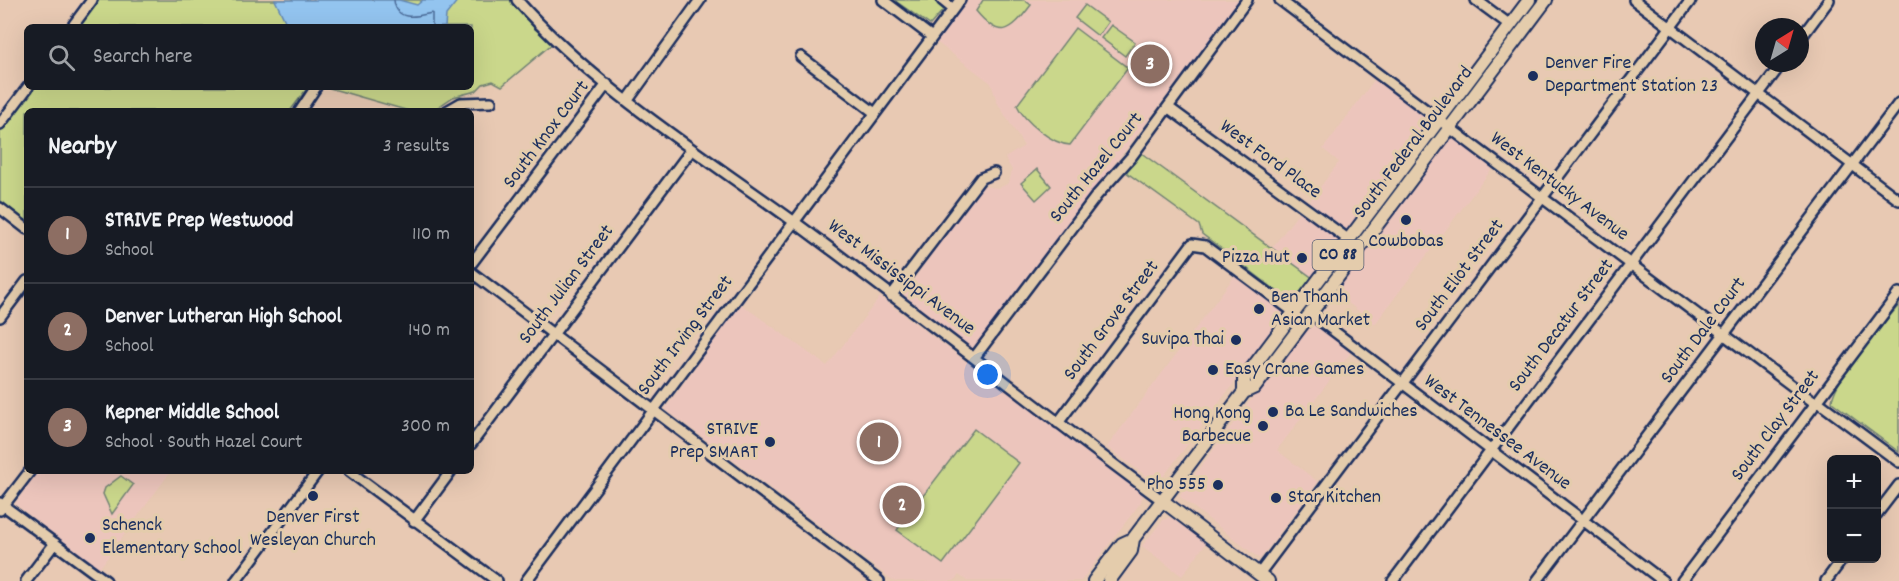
<!DOCTYPE html>
<html lang="en">
<head>
<meta charset="utf-8">
<style>
  :root { --surface:#171b24; --page:#242831; --text:#f1f3f6; --muted:#9ea1a6; --line:#363941; --accent:#db2777 }
  body { margin:0; font-family:Dekko,sans-serif; background:var(--page); color:var(--text) }
  .controls { position:absolute; right:18px; bottom:18px; display:grid; overflow:hidden; border-radius:9px; box-shadow:0 6px 24px #0002 }
  .controls button { width:54px; height:54px; display:grid; place-items:center; padding:0; border:0; border-bottom:2px solid var(--line); background:var(--surface); color:var(--text); font:30px sans-serif }
  .compass { position:absolute; left:1755px; top:18px; width:54px; height:54px; border-radius:50%; background:var(--surface); box-shadow:0 6px 24px #0002; rotate:37deg }
  .you { position:absolute; left:988px; top:375px; width:21px; height:21px; margin:-15px; border:4px solid #fff; border-radius:50%; background:#1a73e8; box-shadow:0 0 0 9px #1a73e833 }
  .badge { display:grid; place-items:center; width:39px; height:39px; border-radius:50%; background:var(--accent); color:#fff; font-size:20px; font-weight:700 }
  .pin { position:absolute; translate:-50% -50%; border:3px solid #fff; box-shadow:0 2px 6px #0006 }
  .list { margin:0; padding:0; list-style:none }
  h2 { display:flex; justify-content:space-between; align-items:center; height:78px; margin:0; padding:0 24px; font-size:26px }
  h2 small { font-size:20px; font-weight:400; color:var(--muted) }
  .list li { display:grid; grid-template-columns:39px 1fr auto; gap:18px; align-items:center; box-sizing:border-box; height:96px; padding:0 24px; border-top:2px solid var(--line) }
  .list b { display:block; font-size:22px; white-space:nowrap }
  .list p { margin:0; font-size:20px; white-space:nowrap; color:var(--muted) }
  .list em { font-size:20px; font-style:normal; color:var(--muted) }
  .icon { flex:none; width:33px; height:33px; fill:none; stroke:currentColor; stroke-width:2; stroke-linecap:round; stroke-linejoin:round }
  .map { position:relative; flex:none; width:1899px; height:581px; overflow:hidden }
  .search { position:absolute; background:var(--surface); box-shadow:0 6px 24px #0002; left:24px; top:24px; width:450px; height:66px; display:flex; align-items:center; gap:15px; box-sizing:border-box; padding:0 21px; border-radius:9px; color:var(--muted); font-size:22px }
  .panel { position:absolute; background:var(--surface); box-shadow:0 6px 24px #0002; left:24px; top:108px; width:450px; height:366px; border-radius:9px }
  .map>svg:first-child { display:block }
  .built { fill:#ecc5bc }
  .green { fill:#cad78b; stroke:#728374; stroke-width:1.5 }
  .water { fill:#93c4ef; stroke:#6388b5; stroke-width:1.5 }
  .lines { fill:none; stroke-linecap:round; stroke-linejoin:round }
  .shore { stroke:#4b6b98; stroke-width:1.5 }
  .minor-casing { stroke:#1b2f5e; stroke-width:14 }
  .major-casing { stroke:#1b2f5e; stroke-width:16 }
  .minor { stroke:#e4ccac; stroke-width:9 }
  .major { stroke:#e4ccac; stroke-width:12 }
  .poi-dot { fill:#1b2f5e; stroke:#e4ccac; stroke-width:2 }
  .labels { text-anchor:middle; dominant-baseline:central; stroke-width:6; stroke-linejoin:round; paint-order:stroke }
  .shield { fill:#e4ccac; stroke:#575e75; stroke-width:1.5 }
  .shield-label { font-size:18px; font-weight:bold; fill:#1b2f5e }
  .poi-label { font-size:20px; fill:#1b2f5e; stroke:#e4ccac; text-anchor:start }
  .street-label { font-size:20px; fill:#1b2f5e; stroke:#e4ccac }
</style>
</head>
<body>
<div class="map">
<svg width="1899" height="581" viewBox="0 0 1899 581">
  <rect width="100%" height="100%" fill="#e8c9b3"/>
  <filter id="ink" filterUnits="userSpaceOnUse"><feTurbulence type="fractalNoise" baseFrequency=".0167" numOctaves="2"/><feDisplacementMap in="SourceGraphic" scale="12" xChannelSelector="R" yChannelSelector="G"/><feConvolveMatrix kernelMatrix="1 2 1 2 8 2 1 2 1" color-interpolation-filters="sRGB"/></filter>
  <g filter="url(#ink)">
    <!-- built -->
    <path class="built" d="M965 0H1240L974 348H970L903 294 981 186 999 188 1009 183 1012 170 1005 158 1024 146 997 102 991 83 935 41Z
      M1375 79 1429 119 1428 127 1352 228 1347 231 1309 202 1339 162 1323 149Z
      M1450 136 1494 166 1375 324 1332 290Z
      M1300 211 1342 242 1314 279 1272 248Z
      M1236 274 1282 309 1283 318 1160 481H1153L1107 447Z
      M880 297 1143 494 1141 502 1081 581H967L959 575 954 581H894L665 409 741 304 827 366Z
      M1310 321 1352 351 1277 450 1318 482 1260 559 1179 496Z
      M38 471H171L99 569 15 504Z
      M1170 517 1206 543 1182 576 1142 546 1163 520Z"/>
    <!-- green -->
    <path class="green" d="M98 0H511L535 29 553 43 502 86 493 81 483 84 476 91 453 97 432 111H409L326 87H471V27H78Z
      M894 0H941L945 8 930 25Z
      M983 0H1024L1031 5C1010 33 1000 40 976 11Z
      M1085 5 1108 22 1098 36 1075 18Z
      M1111 25 1135 42 1125 56 1101 38Z
      M1075 28 1128 68 1070 145C1052 144 1024 121 1017 105Z
      M33 87H308L290 111H27V221L0 201V132Z
      M1140 152 1314 279 1295 305 1202 234 1199 225 1126 172Z
      M1037 169 1051 186 1036 200 1021 183Z
      M1899 305V452L1832 402C1833 380 1883 325 1899 305Z
      M974 429 1019 463 943 564 897 530Z
      M121 476 133 485 112 514 103 494 105 488Z"/>
    <!-- water -->
    <path class="water" d="M275 0H399L417 5 423 0H458L446 15 445 27H288Z"/>
    <g class="lines">
      <!-- shore -->
      <path class="shore" d="M394 0C396 23 418 16 432 13V27"/>
      <!-- minor casing -->
      <g class="minor-casing">
        <path id="minor" d="M517 0C595 88 698 152 793 221 918 313 1038 409 1163 501
          M883 0 932 37
          M942 0 953 9
          M1280 0 1815 403
          M1476 0 1510 25
          M1634 0 1899 200
          M72 27 92 0
          M1800 39 1829 0
          M801 57 875 113
          M628 100 700 0
          M1169 108 1349 240
          M300 111 316 87
          M447 111 461 103 491 102
          M0 124 28 87
          M0 208 27 229
          M471 264 607 84
          M471 272 879 581
          M891 296 981 178 994 173
          M1310 313 1663 581
          M0 317 27 281
          M974 358 1097 195 1131 157 1247 0
          M1817 401 1899 462
          M1058 423 1192 244 1205 246 1295 313
          M471 444 692 149
          M349 471 497 581
          M0 503 106 581
          M0 510 30 471
          M1876 515 1899 485
          M414 521 451 471
          M1259 574 1691 0
          M26 581 55 543
          M236 581 318 471
          M526 581 960 0
          M1393 581 1782 63
          M1537 581 1899 103
          M1682 581 1899 293
          M1826 581 1843 558"/>
      </g>
      <!-- major casing -->
      <g class="major-casing">
        <path id="major" d="M1244 392V379L1529 0
          M1163 501 1268 581
          M1094 581 1122 544 1133 539
          M1109 581 1131 551 1133 539 1244 392 1255 387 1546 0"/>
      </g>
      <!-- minor -->
      <use href="#minor" class="minor"/>
      <!-- major -->
      <use href="#major" class="major"/>
    </g>
  </g>
  <!-- markers -->
  <g class="poi-dot">
    <circle cx="1533" cy="76" r="6"/>
    <circle cx="1406" cy="220" r="6"/>
    <circle cx="1302" cy="258" r="6"/>
    <circle cx="1259" cy="309" r="6"/>
    <circle cx="1236" cy="340" r="6"/>
    <circle cx="1213" cy="370" r="6"/>
    <circle cx="1273" cy="412" r="6"/>
    <circle cx="1263" cy="426" r="6"/>
    <circle cx="770" cy="442" r="6"/>
    <circle cx="1218" cy="485" r="6"/>
    <circle cx="313" cy="496" r="6"/>
    <circle cx="1276" cy="498" r="6"/>
    <circle cx="90" cy="538" r="6"/>
  </g>
  <g class="labels">
    <!-- shield labels -->
    <rect class="shield" x="1312.5" y="240" width="51" height="30" rx="4.5"/>
    <g class="shield-label">
      <text x="1338" y="255">CO 88</text>
    </g>
    <!-- poi labels -->
    <g class="poi-label">
      <text x="1545" y="64">Denver Fire<tspan x="1545" dy="23">Department Station 23</tspan></text>
      <text x="1406" y="242" text-anchor="middle">Cowbobas</text>
      <text x="1290" y="258" text-anchor="end">Pizza Hut</text>
      <text x="1271" y="298">Ben Thanh<tspan x="1271" dy="23">Asian Market</tspan></text>
      <text x="1224" y="340" text-anchor="end">Suvipa Thai</text>
      <text x="1225" y="370">Easy Crane Games</text>
      <text x="1285" y="412">Ba Le Sandwiches</text>
      <text x="1251" y="414" text-anchor="end">Hong Kong<tspan x="1251" dy="23">Barbecue</tspan></text>
      <text x="758" y="430" text-anchor="end">STRIVE<tspan x="758" dy="23">Prep SMART</tspan></text>
      <text x="1206" y="485" text-anchor="end">Pho 555</text>
      <text x="1288" y="498">Star Kitchen</text>
      <text x="313" y="518" text-anchor="middle">Denver First<tspan x="313" dy="23">Wesleyan Church</tspan></text>
      <text x="102" y="526">Schenck<tspan x="102" dy="23">Elementary School</tspan></text>
    </g>
    <!-- street labels -->
    <g class="street-label">
      <text transform="translate(547 135) rotate(-53)">South Knox Court</text>
      <text transform="translate(1414 143) rotate(-53)">South Federal Boulevard</text>
      <text transform="translate(1270 160) rotate(36)">West Ford Place</text>
      <text transform="translate(1097 168) rotate(-51)">South Hazel Court</text>
      <text transform="translate(1559 187) rotate(37)">West Kentucky Avenue</text>
      <text transform="translate(1460 276) rotate(-53)">South Eliot Street</text>
      <text transform="translate(901 278) rotate(37)">West Mississippi Avenue</text>
      <text transform="translate(567 285) rotate(-53)">South Julian Street</text>
      <text transform="translate(1112 321) rotate(-53)">South Grove Street</text>
      <text transform="translate(1562 326) rotate(-53)">South Decatur Street</text>
      <text transform="translate(1704 331) rotate(-53)">South Dale Court</text>
      <text transform="translate(686 336) rotate(-53)">South Irving Street</text>
      <text transform="translate(1776 426) rotate(-53)">South Clay Street</text>
      <text transform="translate(1497 433) rotate(37)">West Tennessee Avenue</text>
    </g>
  </g>
</svg>
<div class="controls">
<button>+</button>
<button>−</button>
</div>
<svg class="compass" viewBox="-18 -18 36 36"><path d="M0-13l5 13h-10z" fill="#e53935"/><path d="M0 13l5-13h-10z" fill="#9ea1a6"/></svg>
<div class="you"></div>
<div class="pin badge" style="left:879px;top:442px;background:#8d6e63">1</div>
<div class="pin badge" style="left:902px;top:505px;background:#8d6e63">2</div>
<div class="pin badge" style="left:1150px;top:64px;background:#8d6e63">3</div>
<div class="search"><svg class="icon" aria-label="search" viewBox="0 0 24 24"><circle cx="10" cy="10" r="6"/><path d="M15 15l6 6"/></svg>Search here</div>
<section class="panel">
<h2>Nearby<small>3 results</small></h2>
<ul class="list">
<li><span class="badge" style="background:#8d6e63">1</span><div><b>STRIVE Prep Westwood</b><p>School</p></div><em>110 m</em></li>
<li><span class="badge" style="background:#8d6e63">2</span><div><b>Denver Lutheran High School</b><p>School</p></div><em>140 m</em></li>
<li><span class="badge" style="background:#8d6e63">3</span><div><b>Kepner Middle School</b><p>School · South Hazel Court</p></div><em>300 m</em></li>
</ul>
</section>
</div>
</body>
</html>
